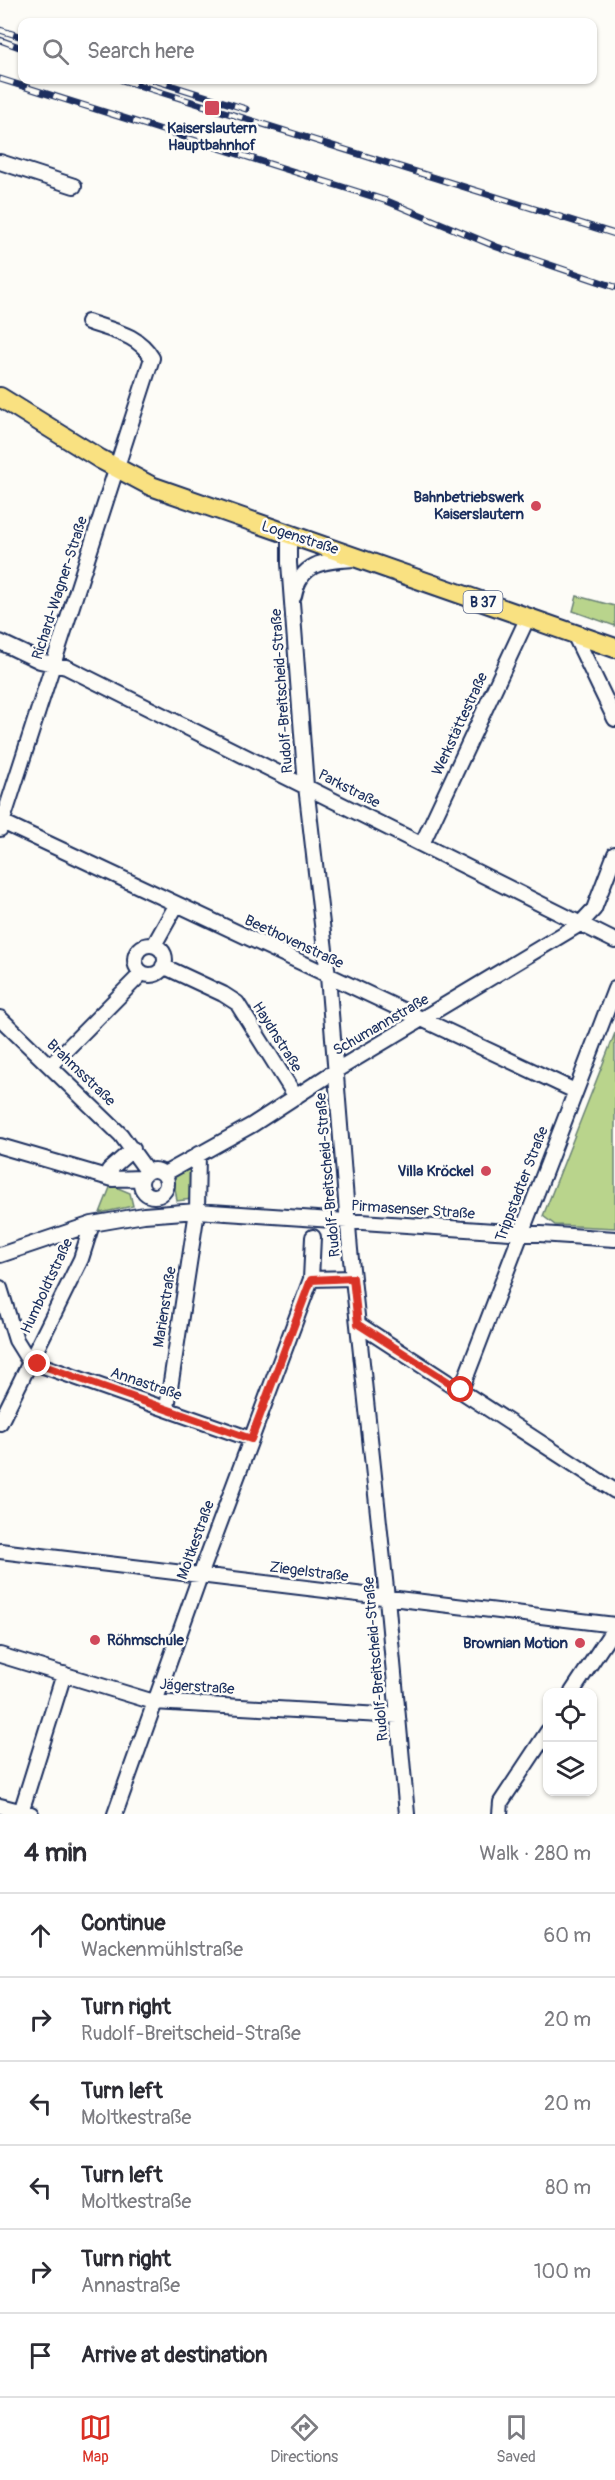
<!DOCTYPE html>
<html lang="en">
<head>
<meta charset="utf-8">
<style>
  :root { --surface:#fff; --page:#f7f7f7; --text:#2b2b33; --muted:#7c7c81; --line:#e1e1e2; --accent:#d93025 }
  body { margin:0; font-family:Pangolin,sans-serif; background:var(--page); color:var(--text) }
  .controls { position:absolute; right:18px; bottom:18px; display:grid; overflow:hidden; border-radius:12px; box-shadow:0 2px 4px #0004 }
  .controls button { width:54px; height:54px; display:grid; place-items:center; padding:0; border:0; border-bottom:2px solid var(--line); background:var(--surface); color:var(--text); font:30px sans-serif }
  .stop { position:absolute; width:18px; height:18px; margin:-14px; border:4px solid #d93025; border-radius:50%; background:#fff }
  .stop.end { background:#d93025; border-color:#fff; box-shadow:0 2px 6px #0008 }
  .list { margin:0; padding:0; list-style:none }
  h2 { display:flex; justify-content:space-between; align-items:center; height:78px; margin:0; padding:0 24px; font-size:26px }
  h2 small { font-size:20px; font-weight:400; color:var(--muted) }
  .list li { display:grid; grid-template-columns:39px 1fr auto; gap:18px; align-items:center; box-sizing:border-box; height:84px; padding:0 24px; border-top:2px solid var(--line) }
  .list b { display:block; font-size:22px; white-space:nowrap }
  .list p { margin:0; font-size:20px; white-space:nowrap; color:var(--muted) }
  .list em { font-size:20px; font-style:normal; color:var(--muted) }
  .icon { flex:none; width:33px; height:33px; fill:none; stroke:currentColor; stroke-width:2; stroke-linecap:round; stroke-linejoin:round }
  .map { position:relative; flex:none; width:615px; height:1814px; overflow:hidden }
  .search { position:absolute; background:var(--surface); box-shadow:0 2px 4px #0004; left:18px; right:18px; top:18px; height:66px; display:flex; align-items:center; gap:15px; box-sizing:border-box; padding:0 21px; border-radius:12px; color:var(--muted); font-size:22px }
  .sheet { height:582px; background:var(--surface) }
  nav { display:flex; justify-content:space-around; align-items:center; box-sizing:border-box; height:84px; border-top:2px solid var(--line); background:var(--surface); font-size:16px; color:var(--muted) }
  nav a { display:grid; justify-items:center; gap:3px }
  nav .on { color:var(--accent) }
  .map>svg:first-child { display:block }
  .green { fill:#b9d48c; stroke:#6a8275; stroke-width:1.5 }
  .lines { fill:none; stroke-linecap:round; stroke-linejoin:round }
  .minor-casing { stroke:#1b2f5e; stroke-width:18 }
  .major-casing { stroke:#1b2f5e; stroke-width:22 }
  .minor { stroke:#fdfcf7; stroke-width:14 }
  .major { stroke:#f9e181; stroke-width:18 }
  .rail-casing { stroke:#1b2f5e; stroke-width:7 }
  .rail { stroke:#fdfcf7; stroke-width:4.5; stroke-dasharray:14; stroke-linecap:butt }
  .route { stroke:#d93025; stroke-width:8 }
  .poi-dot { fill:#d1495b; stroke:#fdfcf7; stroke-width:2 }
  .labels { text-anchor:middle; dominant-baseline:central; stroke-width:5; stroke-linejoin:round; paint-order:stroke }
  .shield { fill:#fdfcf7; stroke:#5f6c8c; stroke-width:1.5 }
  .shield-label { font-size:14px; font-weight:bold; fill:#1b2f5e }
  .poi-label { font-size:15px; font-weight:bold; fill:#1b2f5e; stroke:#fdfcf7; text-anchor:end }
  .street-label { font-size:15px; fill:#1b2f5e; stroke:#fdfcf7 }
</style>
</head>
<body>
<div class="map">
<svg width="615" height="1814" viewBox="0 0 615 1814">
  <rect width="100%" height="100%" fill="#fdfcf7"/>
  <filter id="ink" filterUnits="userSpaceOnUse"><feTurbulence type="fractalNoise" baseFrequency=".0167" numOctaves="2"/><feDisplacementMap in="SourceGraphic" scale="12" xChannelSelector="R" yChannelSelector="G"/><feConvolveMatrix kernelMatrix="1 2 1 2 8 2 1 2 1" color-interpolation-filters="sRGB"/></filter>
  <g filter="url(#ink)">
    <!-- green -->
    <path class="green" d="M577 596 615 606V626L573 611Z
      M615 1033V1228L555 1225 543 1216Z
      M191 1167 192 1199 177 1201 173 1174Z
      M111 1185 130 1193 133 1206 100 1213Z"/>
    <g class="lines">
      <!-- minor casing -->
      <g class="minor-casing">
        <path id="minor" d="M0 162 74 186
          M289 533V563L306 786 328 976 350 1250 387 1598 407 1814
          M294 596C301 561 325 561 355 559
          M574 634 615 719
          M0 642 40 661 66 667 615 941
          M0 821 575 1091
          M0 829 152 358C138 334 113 331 88 322
          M422 844 528 617
          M135 960a15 15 0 1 1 30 0a15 15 0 1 1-30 0Z
          M154 945 177 904
          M163 966 223 994 237 1003 296 1097
          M0 1018 121 1135 147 1171
          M50 1066 142 973
          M0 1146 113 1179 141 1178
          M141 1183a13 13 0 1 1 26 0a13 13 0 1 1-26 0Z
          M164 1174 252 1125 335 1071 580 924 594 909 615 854
          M106 1177 109 1170 133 1149
          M0 1255 92 1224 144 1215 197 1211 615 1239
          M311 1279 313 1237
          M0 1288 16 1340 29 1361 251 1439
          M358 1324 615 1491
          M461 1390 615 989
          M167 1408 197 1211 198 1154
          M0 1423 81 1259 92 1224
          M0 1551 615 1625
          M0 1655 154 1702 398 1716
          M572 1692 615 1627
          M0 1806 31 1814
          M21 1812 64 1674
          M115 1814 200 1576 311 1279 353 1278
          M500 1814 501 1802 548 1731"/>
      </g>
      <!-- major casing -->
      <g class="major-casing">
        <path id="major" d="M0 397 100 459 151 486 615 648"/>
      </g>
      <!-- minor -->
      <use href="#minor" class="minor"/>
      <!-- major -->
      <use href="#major" class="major"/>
      <!-- rail casing -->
      <g class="rail-casing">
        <path id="rail" d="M0 30 22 37
          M0 40 22 48
          M0 79 387 201 497 247 615 287
          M122 80 615 234
          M154 80 246 109"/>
      </g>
      <!-- rail -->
      <use href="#rail" class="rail"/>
    </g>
  </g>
  <g class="lines" filter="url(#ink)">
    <!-- route -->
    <path class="route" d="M38 1364 251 1439 311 1280 353 1278 358 1324 461 1390"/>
  </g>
  <!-- markers -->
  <g class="poi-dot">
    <rect x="204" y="100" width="16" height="16" rx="3"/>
    <circle cx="536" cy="506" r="6"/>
    <circle cx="486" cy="1171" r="6"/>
    <circle cx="95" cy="1640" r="6"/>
    <circle cx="580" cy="1643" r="6"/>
  </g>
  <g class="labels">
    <!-- shield labels -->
    <rect class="shield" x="463.5" y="591" width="39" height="22" rx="4.5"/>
    <g class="shield-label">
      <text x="483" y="602">B 37</text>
    </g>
    <!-- poi labels -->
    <g class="poi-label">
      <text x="212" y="128" text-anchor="middle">Kaiserslautern<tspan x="212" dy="17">Hauptbahnhof</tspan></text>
      <text x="524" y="497">Bahnbetriebswerk<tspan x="524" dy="17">Kaiserslautern</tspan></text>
      <text x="474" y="1171">Villa Kröckel</text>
      <text x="107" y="1640" text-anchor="start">Röhmschule</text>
      <text x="568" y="1643">Brownian Motion</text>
    </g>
    <!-- street labels -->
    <g class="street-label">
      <text transform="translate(300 538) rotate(18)">Logenstraße</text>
      <text transform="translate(60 588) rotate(-72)">Richard-Wagner-Straße</text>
      <text transform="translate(282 691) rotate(-94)">Rudolf-Breitscheid-Straße</text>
      <text transform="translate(460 724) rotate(-65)">Werkstättestraße</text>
      <text transform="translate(349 789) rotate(27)">Parkstraße</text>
      <text transform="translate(294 942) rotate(25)">Beethovenstraße</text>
      <text transform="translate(381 1025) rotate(-30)">Schumannstraße</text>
      <text transform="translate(277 1037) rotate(58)">Haydnstraße</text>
      <text transform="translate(81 1073) rotate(44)">Brahmsstraße</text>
      <text transform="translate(328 1175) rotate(-95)">Rudolf-Breitscheid-Straße</text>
      <text transform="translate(522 1184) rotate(-69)">Trippstadter Straße</text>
      <text transform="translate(413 1210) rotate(4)">Pirmasenser Straße</text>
      <text transform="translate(47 1286) rotate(-65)">Humboldtstraße</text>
      <text transform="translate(165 1307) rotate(-81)">Marienstraße</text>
      <text transform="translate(146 1384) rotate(19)">Annastraße</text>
      <text transform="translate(196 1540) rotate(-70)">Moltkestraße</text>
      <text transform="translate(309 1572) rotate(7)">Ziegelstraße</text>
      <text transform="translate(376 1659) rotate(-95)">Rudolf-Breitscheid-Straße</text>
      <text transform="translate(197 1687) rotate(4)">Jägerstraße</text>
    </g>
  </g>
</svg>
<div class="controls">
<button><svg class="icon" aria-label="locate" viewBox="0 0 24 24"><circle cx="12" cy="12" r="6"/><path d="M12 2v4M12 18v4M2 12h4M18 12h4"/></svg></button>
<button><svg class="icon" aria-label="layers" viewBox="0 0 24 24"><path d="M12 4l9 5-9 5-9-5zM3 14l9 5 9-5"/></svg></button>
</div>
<div class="stop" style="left:461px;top:1390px"></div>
<div class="stop end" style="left:38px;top:1364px"></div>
<div class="search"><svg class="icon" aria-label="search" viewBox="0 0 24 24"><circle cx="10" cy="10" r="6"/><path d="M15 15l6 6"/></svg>Search here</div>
</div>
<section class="sheet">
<h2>4 min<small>Walk · 280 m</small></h2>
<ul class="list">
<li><svg class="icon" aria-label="ahead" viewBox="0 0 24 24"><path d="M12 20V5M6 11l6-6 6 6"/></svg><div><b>Continue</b><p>Wackenmühlstraße</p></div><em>60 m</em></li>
<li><svg class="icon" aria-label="right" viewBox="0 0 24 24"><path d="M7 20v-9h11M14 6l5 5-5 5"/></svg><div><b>Turn right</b><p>Rudolf-Breitscheid-Straße</p></div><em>20 m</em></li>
<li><svg class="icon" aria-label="left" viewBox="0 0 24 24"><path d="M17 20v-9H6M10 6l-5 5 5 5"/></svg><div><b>Turn left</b><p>Moltkestraße</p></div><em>20 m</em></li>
<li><svg class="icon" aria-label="left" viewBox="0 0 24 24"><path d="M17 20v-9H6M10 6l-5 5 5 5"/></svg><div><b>Turn left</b><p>Moltkestraße</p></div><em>80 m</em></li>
<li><svg class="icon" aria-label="right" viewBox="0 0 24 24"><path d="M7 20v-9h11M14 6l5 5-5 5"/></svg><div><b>Turn right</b><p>Annastraße</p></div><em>100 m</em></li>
<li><svg class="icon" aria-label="arrive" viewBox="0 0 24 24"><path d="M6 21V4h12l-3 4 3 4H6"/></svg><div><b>Arrive at destination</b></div></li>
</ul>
</section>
<nav>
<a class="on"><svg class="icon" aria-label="map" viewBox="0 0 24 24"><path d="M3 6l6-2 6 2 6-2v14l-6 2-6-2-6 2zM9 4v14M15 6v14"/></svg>Map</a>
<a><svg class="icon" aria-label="directions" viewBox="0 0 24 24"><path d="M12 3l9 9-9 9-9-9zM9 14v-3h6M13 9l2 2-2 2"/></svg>Directions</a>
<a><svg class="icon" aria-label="saved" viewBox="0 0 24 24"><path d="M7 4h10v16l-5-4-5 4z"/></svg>Saved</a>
</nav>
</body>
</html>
